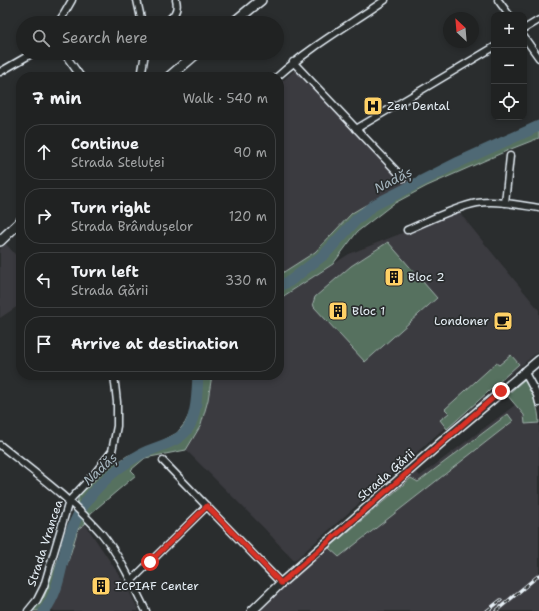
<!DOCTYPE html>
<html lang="en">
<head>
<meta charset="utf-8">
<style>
  :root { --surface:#202222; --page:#2d2f2f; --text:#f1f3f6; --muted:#a2a4a5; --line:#3d3f40 }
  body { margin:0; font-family:"Shantell Sans",sans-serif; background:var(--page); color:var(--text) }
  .controls { position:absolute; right:12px; top:12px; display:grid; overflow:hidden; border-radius:8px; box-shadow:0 2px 6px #0003 }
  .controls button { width:36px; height:36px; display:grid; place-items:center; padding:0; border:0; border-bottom:1px solid var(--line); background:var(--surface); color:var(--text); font:20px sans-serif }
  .compass { position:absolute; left:443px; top:12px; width:36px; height:36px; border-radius:50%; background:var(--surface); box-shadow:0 2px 6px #0003; rotate:334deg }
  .stop { position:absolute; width:12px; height:12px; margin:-9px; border:3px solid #d93025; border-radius:50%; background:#fff }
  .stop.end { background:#d93025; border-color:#fff; box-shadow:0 1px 4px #0008 }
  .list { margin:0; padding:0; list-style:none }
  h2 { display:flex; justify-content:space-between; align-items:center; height:52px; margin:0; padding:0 16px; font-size:17px }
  h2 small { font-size:13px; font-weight:400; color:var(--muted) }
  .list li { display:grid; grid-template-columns:26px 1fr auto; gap:12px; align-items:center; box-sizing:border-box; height:56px; margin:0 8px 8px; padding:0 8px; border:1px solid var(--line); border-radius:16px }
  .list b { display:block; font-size:15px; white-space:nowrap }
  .list p { margin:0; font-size:13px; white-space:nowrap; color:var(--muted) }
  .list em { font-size:13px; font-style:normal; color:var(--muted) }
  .icon { flex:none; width:22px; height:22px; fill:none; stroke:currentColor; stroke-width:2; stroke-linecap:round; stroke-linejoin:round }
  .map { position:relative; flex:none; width:539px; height:611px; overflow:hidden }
  .search { position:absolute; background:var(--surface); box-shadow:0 2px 6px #0003; left:16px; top:16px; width:268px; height:44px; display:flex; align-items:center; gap:10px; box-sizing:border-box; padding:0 14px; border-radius:22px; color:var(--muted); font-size:15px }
  .panel { position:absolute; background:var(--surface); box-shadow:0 2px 6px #0003; left:16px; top:72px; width:268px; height:308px; border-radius:16px }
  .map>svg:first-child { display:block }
  .built { fill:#3b3a3f }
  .green { fill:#57715f; stroke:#a0b1ac }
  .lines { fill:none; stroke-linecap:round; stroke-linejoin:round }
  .river { stroke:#506975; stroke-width:11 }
  .minor-casing { stroke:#e8f1f8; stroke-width:9 }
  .tertiary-casing { stroke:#e8f1f8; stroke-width:11 }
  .secondary-casing { stroke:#e8f1f8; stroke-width:12 }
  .minor { stroke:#2a2d2e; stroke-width:6 }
  .tertiary { stroke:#2a2d2e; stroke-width:8 }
  .secondary { stroke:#2a2d2e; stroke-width:9 }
  .rail-casing { stroke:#e8f1f8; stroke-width:3.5 }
  .rail { stroke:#2a2d2e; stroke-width:2; stroke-dasharray:6; stroke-linecap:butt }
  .route { stroke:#d93025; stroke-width:5 }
  .labels { text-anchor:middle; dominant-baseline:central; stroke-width:3.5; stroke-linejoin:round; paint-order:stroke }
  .poi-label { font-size:12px; fill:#e8f1f8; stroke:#2a2d2e; text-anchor:start }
  .street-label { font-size:12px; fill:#e8f1f8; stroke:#2a2d2e }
  .water-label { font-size:13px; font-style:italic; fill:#a4b4bd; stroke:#2a2d2e }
</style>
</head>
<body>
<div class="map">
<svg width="539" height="611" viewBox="0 0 539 611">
  <rect width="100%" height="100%" fill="#2a2d2e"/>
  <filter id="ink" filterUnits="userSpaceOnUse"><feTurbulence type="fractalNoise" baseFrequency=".025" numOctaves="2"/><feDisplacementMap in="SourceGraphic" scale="8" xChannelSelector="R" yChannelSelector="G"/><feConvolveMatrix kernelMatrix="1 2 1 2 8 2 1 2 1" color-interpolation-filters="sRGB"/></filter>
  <g filter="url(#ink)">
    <!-- built -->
    <path class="built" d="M297 68 352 130 410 182 352 213 315 252 279 275V84Z
      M458 211 539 310V351L441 431 294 561 263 527 186 450 201 425 208 400 212 375H279V299L349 254Z
      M6 244 21 261V304L0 318V249Z
      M515 405 524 415 525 424 539 423V611H259L277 592 416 472 420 476Z
      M85 524 126 585 139 611H54L51 609 63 578 78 529Z"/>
    <!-- green -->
    <path class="green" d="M539 123V138L511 149 427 186 393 204 357 232 333 264 279 299V275L315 252 352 213 364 206 410 182Z
      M388 242 437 298 365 362 314 307 313 303 315 297 351 266Z
      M511 355 519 364 447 429 440 420 449 413 445 409 496 363 499 365Z
      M195 375H212L208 400 201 425 186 450 145 458 131 470 136 475 91 513 85 524 78 529 63 578 51 609 49 611H30L44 597 74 516 79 495 114 459 117 463 127 456 160 442 177 433 185 423 192 408Z
      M525 379C532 393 539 407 539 423L525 424 524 415 507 395Z
      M508 414 513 421 339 557 329 548 411 478 418 482Z"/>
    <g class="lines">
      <!-- river -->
      <path class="river" d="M279 286 290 281 325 254 356 220 374 205 459 162 539 126
        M44 611C60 591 61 564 68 540 74 520 85 500 100 485 112 473 126 462 141 454 158 445 183 443 191 423 197 408 197 391 198 375"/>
      <!-- minor casing -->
      <g class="minor-casing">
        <path id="minor" d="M137 0 142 23
          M498 0 509 15
          M58 23 64 14 72 0
          M165 23C173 17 179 11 176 0
          M524 29 539 20
          M524 37 539 58
          M64 53 81 77
          M293 62 403 178
          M0 72 33 53
          M141 77 145 53
          M277 77C310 47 349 25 385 0
          M356 129 494 47
          M505 203 510 156
          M407 230C428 221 455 207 477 203 498 200 519 205 539 208
          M524 371 537 395 539 403
          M0 445C35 473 72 500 102 534 120 556 133 585 146 611
          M163 461 281 583
          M131 581 207 506
          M28 611 37 600 44 586 69 501 95 473 112 451 117 426V402L114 375"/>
      </g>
      <!-- tertiary casing -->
      <g class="tertiary-casing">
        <path id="tertiary" d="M252 611 281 583 444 440 539 360"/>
      </g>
      <!-- secondary casing -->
      <g class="secondary-casing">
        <path id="secondary" d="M233 23 261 0
          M169 77 197 53
          M0 241 21 221"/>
      </g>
      <!-- minor -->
      <use href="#minor" class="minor"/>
      <!-- tertiary -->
      <use href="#tertiary" class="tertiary"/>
      <!-- secondary -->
      <use href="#secondary" class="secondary"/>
      <!-- rail casing -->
      <g class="rail-casing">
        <path id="rail" d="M487 611 501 600
          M496 611 539 575"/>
      </g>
      <!-- rail -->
      <use href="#rail" class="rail"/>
    </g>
  </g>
  <g class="lines" filter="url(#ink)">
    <!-- route -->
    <path class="route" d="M150 562 207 506 281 583 501 391"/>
  </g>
  <!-- icons -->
  <defs>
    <g id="hospital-square" transform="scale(1)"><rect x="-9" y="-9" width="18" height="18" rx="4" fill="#ffd166" stroke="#2a2d2e"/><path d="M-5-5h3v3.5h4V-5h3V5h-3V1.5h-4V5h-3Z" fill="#111"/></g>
    <g id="building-square" transform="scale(1)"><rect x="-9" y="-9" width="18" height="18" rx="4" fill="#ffd166" stroke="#2a2d2e"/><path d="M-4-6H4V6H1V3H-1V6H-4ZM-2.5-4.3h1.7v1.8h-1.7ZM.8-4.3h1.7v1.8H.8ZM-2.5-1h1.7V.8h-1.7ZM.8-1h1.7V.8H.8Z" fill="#111"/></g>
    <g id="cafe-square" transform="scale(1)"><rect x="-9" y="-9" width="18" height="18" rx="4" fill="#ffd166" stroke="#2a2d2e"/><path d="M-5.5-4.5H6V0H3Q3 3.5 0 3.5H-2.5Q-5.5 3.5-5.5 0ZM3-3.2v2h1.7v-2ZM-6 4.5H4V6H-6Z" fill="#111"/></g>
  </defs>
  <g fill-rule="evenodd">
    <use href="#hospital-square" x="373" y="106"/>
    <use href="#building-square" x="394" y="277"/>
    <use href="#building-square" x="338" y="311"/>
    <use href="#cafe-square" x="503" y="321"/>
    <use href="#building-square" x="101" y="586"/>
  </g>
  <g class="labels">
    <!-- poi labels -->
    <g class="poi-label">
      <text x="387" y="106">Zen Dental</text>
      <text x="408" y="277">Bloc 2</text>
      <text x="352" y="311">Bloc 1</text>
      <text x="489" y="321" text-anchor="end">Londoner</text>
      <text x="115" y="586">ICPIAF Center</text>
    </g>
    <!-- street labels -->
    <g class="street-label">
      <text transform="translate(386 475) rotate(-41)">Strada Gării</text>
      <text transform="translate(45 543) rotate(-72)">Strada Vrancea</text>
    </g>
    <!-- water labels -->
    <g class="water-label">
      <text transform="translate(393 180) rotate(-27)">Nadăș</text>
      <text transform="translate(100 469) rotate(-43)">Nadăș</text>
    </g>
  </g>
</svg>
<div class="controls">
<button>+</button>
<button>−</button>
<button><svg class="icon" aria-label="locate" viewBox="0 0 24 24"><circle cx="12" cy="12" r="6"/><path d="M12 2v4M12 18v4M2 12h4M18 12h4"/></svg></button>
</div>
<svg class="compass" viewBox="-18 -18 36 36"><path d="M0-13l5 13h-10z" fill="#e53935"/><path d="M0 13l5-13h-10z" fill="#a2a4a5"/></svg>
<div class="stop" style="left:150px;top:562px"></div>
<div class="stop end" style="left:501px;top:391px"></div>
<div class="search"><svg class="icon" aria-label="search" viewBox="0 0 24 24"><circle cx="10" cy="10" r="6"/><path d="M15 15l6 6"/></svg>Search here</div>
<section class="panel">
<h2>7 min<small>Walk · 540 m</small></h2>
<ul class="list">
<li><svg class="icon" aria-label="ahead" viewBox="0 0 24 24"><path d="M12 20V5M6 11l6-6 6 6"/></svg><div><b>Continue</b><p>Strada Steluței</p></div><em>90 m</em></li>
<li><svg class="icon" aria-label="right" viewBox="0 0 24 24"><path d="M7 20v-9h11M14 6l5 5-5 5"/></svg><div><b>Turn right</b><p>Strada Brândușelor</p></div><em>120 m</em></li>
<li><svg class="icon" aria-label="left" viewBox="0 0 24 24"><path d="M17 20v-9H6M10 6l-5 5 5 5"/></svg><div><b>Turn left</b><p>Strada Gării</p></div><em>330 m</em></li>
<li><svg class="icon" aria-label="arrive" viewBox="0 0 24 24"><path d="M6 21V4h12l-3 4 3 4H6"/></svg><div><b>Arrive at destination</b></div></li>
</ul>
</section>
</div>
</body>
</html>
